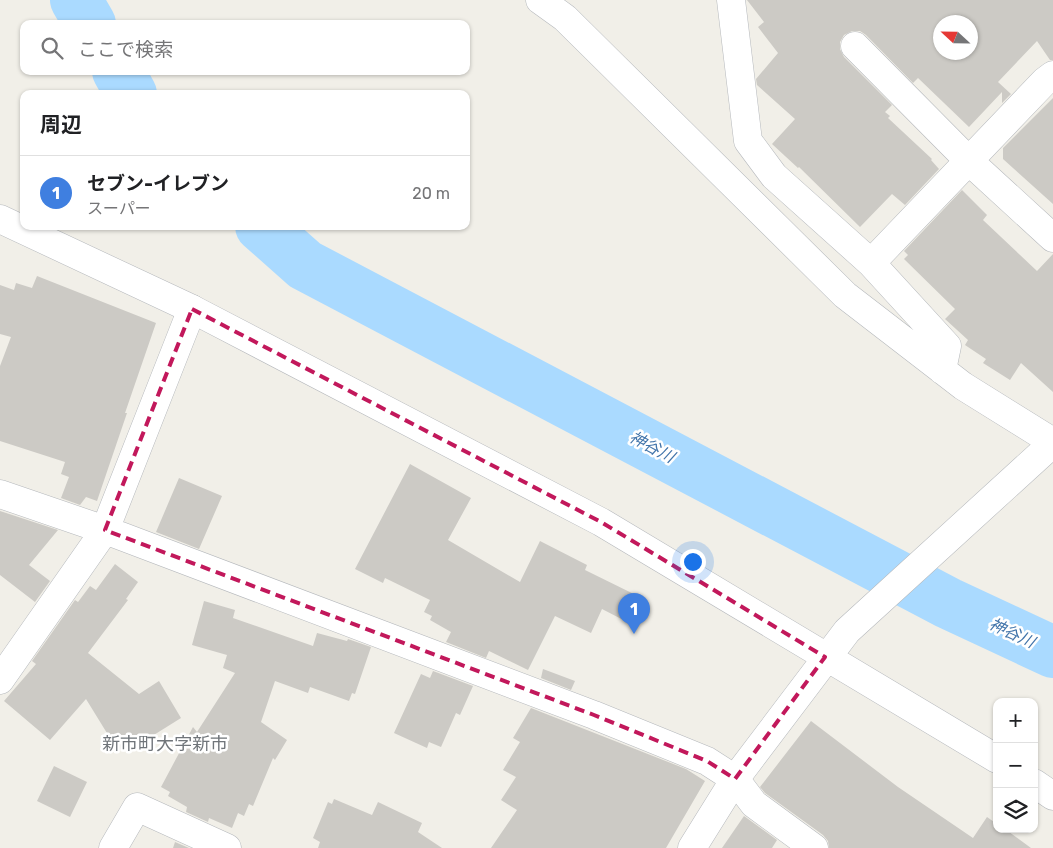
<!DOCTYPE html>
<html lang="ja">
<head>
<meta charset="utf-8">
<style>
  :root { --surface:#fff; --page:#f6f6f6; --text:#202124; --muted:#757577; --line:#e0e0e0; --accent:#0b8043 }
  body { margin:0; font-family:Rubik,"Noto Sans JP",sans-serif; background:var(--page); color:var(--text) }
  .controls { position:absolute; right:15px; bottom:15px; display:grid; overflow:hidden; border-radius:10px; box-shadow:0 1px 4px #0004 }
  .controls button { width:45px; height:45px; display:grid; place-items:center; padding:0; border:0; border-bottom:1px solid var(--line); background:var(--surface); color:var(--text); font:25px sans-serif }
  .compass { position:absolute; left:933px; top:15px; width:45px; height:45px; border-radius:50%; background:var(--surface); box-shadow:0 1px 4px #0004; rotate:292deg }
  .you { position:absolute; left:692px; top:561px; width:18px; height:18px; margin:-12px; border:4px solid #fff; border-radius:50%; background:#1a73e8; box-shadow:0 0 0 8px #1a73e833 }
  .badge { display:grid; place-items:center; width:32px; height:32px; border-radius:50%; background:var(--accent); color:#fff; font-size:16px; font-weight:700 }
  .pin { position:absolute; translate:-50% -41px; filter:drop-shadow(0 1px 2px #0008) }
  .pin::after { content:''; position:absolute; top:26px; width:18px; height:15px; background:inherit; clip-path:polygon(0 0,100% 0,50% 100%) }
  .list { margin:0; padding:0; list-style:none }
  h2 { display:flex; justify-content:space-between; align-items:center; height:65px; margin:0; padding:0 20px; font-size:21px }
  h2 small { font-size:16px; font-weight:400; color:var(--muted) }
  .list li { display:grid; grid-template-columns:32px 1fr auto; gap:15px; align-items:center; box-sizing:border-box; height:75px; padding:0 20px; border-top:1px solid var(--line) }
  .list b { display:block; font-size:19px; white-space:nowrap }
  .list p { margin:0; font-size:16px; white-space:nowrap; color:var(--muted) }
  .list em { font-size:16px; font-style:normal; color:var(--muted) }
  .icon { flex:none; width:28px; height:28px; fill:none; stroke:currentColor; stroke-width:2; stroke-linecap:round; stroke-linejoin:round }
  .map { position:relative; flex:none; width:1053px; height:848px; overflow:hidden }
  .search { position:absolute; background:var(--surface); box-shadow:0 1px 4px #0004; left:20px; top:20px; width:450px; height:55px; display:flex; align-items:center; gap:12px; box-sizing:border-box; padding:0 18px; border-radius:10px; color:var(--muted); font-size:19px }
  .panel { position:absolute; background:var(--surface); box-shadow:0 1px 4px #0004; left:20px; top:90px; width:450px; height:140px; border-radius:10px }
  .map>svg:first-child { display:block }
  .lines { fill:none; stroke-linecap:round; stroke-linejoin:round }
  .river { stroke:#aadaff; stroke-width:52 }
  .building { fill:#cccac5; fill-rule:evenodd }
  .minor-casing { stroke:#b5b8bc; stroke-width:29 }
  .tertiary-casing { stroke:#b5b8bc; stroke-width:29 }
  .minor { stroke:#fff; stroke-width:28 }
  .tertiary { stroke:#fff; stroke-width:28 }
  .marked { fill:none; stroke:#c2185b; stroke-width:4; stroke-dasharray:10 6; stroke-linejoin:round }
  .labels { text-anchor:middle; dominant-baseline:central; stroke-width:5; stroke-linejoin:round; paint-order:stroke }
  .water-label { font-size:16px; font-style:italic; fill:#4174aa; stroke:#fff }
  .quarter-label { font-size:18px; fill:#70757a; stroke:#fff }
</style>
</head>
<body>
<div class="map">
<svg width="1053" height="848" viewBox="0 0 1053 848">
  <rect width="100%" height="100%" fill="#f1efe8"/>
  <g class="lines">
    <!-- river -->
    <path class="river" d="M76 0 90 24
      M118 71 131 94
      M261 226 305 265 948 603 1053 652"/>
  </g>
  <!-- building -->
  <path class="building" d="M747 0H1053V60H1050L1037 41 998 82 1011 94 1002 103V92L969 127 918 78 913 83 866 35 860 31H852L844 35 840 42V49L844 57 892 105 885 112 890 116 888 118 932 159 931 160 939 169 905 205 892 194 860 227 799 167 798 168 772 144 795 119 757 85 756 79 778 53 758 27 764 22ZM940 22H970V52H940Z
    M1053 98V204L1003 159V148Z
    M962 190 987 215 983 220 1037 271 1053 254V392L1021 363 1010 380 983 363 986 359 965 345 968 340 945 319 955 309 904 259 908 255 904 251Z
    M37 276 156 323 125 413H127L97 501 86 497 80 505 61 498 69 477 61 474 65 462 0 441V366L11 337 0 334V285L14 290 16 283 32 288Z
    M410 464 471 498 448 540 520 582 540 541 587 565 585 570 648 601 635 626 602 609 591 633 555 616 528 670 489 651 486 658 446 642 451 632 430 620 432 616 424 612 430 600 385 578 383 583 355 569Z
    M179 478 222 496 199 549 156 532Z
    M0 511 58 530 29 565 50 581 35 602 0 575Z
    M115 564 138 582 126 599 128 600 88 653 139 694 159 681 181 718 141 743 138 738 118 751 86 699 50 740 4 701 36 664 32 661 75 600 78 602 90 586 96 590Z
    M204 601 235 610 233 618 313 646 317 633 347 641 348 639 371 647 355 694 352 693 349 701 310 687 308 693 275 681 261 722 287 740 275 760 273 758 253 806 249 804 244 816 238 813 232 828 209 818 208 822 186 812 187 807 168 796 170 792 161 787 193 727 197 732 235 673 223 668 227 655 192 645Z
    M543 669 575 681 571 690 541 678Z
    M433 671 473 686 460 715 456 713 441 747 429 742 427 748 394 733 421 674 430 678Z
    M531 708 686 769 705 781 666 848H491L517 810 501 800 516 777 503 770 520 742 513 738Z
    M811 721 898 787 973 838 987 817 997 824V829H1005L1031 848H829L828 841 823 835 765 793 760 787Z
    M54 766 87 782 70 817 37 801Z
    M334 799 372 815 378 802 422 823 418 832 442 848H318L320 842 313 838 328 802 332 804Z
    M744 816 777 840 772 848H722Z
    M175 842 189 848H173Z"/>
  <g class="lines">
    <!-- minor casing -->
    <g class="minor-casing">
      <path id="minor" d="M540 0 565 18 845 295 963 386 1053 442
        M731 0 748 141 774 176 871 263 947 346 942 370
        M855 46 969 161 1053 238
        M871 263 1045 81 1053 75
        M0 494 105 530 594 715 707 761 735 779 754 804 814 848
        M0 680 105 530 192 309
        M113 848 137 807 227 848"/>
    </g>
    <!-- tertiary casing -->
    <g class="tertiary-casing">
      <path id="tertiary" d="M0 219 192 309 601 522 997 759
        M1034 783 1053 796
        M692 848 735 779 847 631 1053 443"/>
    </g>
    <!-- minor -->
    <use href="#minor" class="minor"/>
    <!-- tertiary -->
    <use href="#tertiary" class="tertiary"/>
  </g>
  <!-- marked area -->
  <path class="marked" d="M192 309 601 522 825 657 735 779 707 761 594 715 105 530Z"/>
  <g class="labels">
    <!-- water labels -->
    <g class="water-label">
      <text transform="translate(652 447) rotate(28)">神谷川</text>
      <text transform="translate(1012 633) rotate(25)">神谷川</text>
    </g>
    <!-- quarter labels -->
    <g class="quarter-label">
      <text x="165" y="744">新市町大字新市</text>
    </g>
  </g>
</svg>
<div class="controls">
<button>+</button>
<button>−</button>
<button><svg class="icon" aria-label="layers" viewBox="0 0 24 24"><path d="M12 4l9 5-9 5-9-5zM3 14l9 5 9-5"/></svg></button>
</div>
<svg class="compass" viewBox="-18 -18 36 36"><path d="M0-13l5 13h-10z" fill="#e53935"/><path d="M0 13l5-13h-10z" fill="#757577"/></svg>
<div class="you"></div>
<div class="pin badge" style="left:634px;top:634px;background:#3f7fe0">1</div>
<div class="search"><svg class="icon" aria-label="search" viewBox="0 0 24 24"><circle cx="10" cy="10" r="6"/><path d="M15 15l6 6"/></svg>ここで検索</div>
<section class="panel">
<h2>周辺<small></small></h2>
<ul class="list">
<li><span class="badge" style="background:#3f7fe0">1</span><div><b>セブン-イレブン</b><p>スーパー</p></div><em>20 m</em></li>
</ul>
</section>
</div>
</body>
</html>
